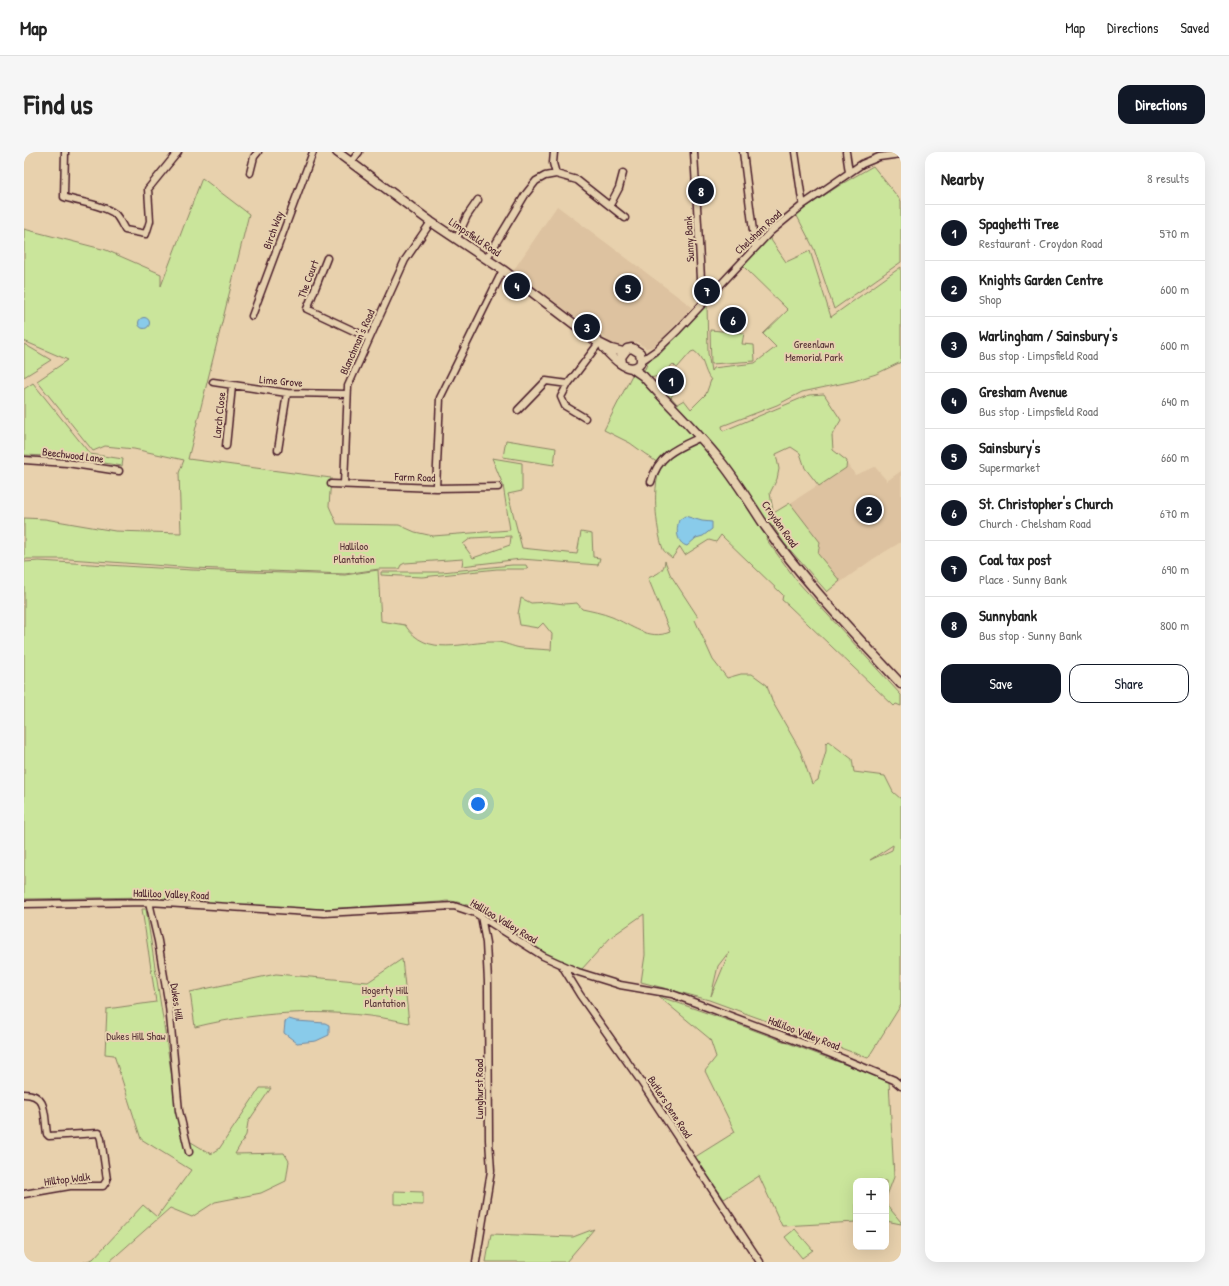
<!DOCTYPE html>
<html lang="en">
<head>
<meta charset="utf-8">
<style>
  :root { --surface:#fff; --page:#f6f6f6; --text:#222; --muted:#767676; --line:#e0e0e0; --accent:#111827 }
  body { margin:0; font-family:"Patrick Hand",sans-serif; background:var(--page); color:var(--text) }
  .controls { position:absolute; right:12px; bottom:12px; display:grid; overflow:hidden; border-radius:8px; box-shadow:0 4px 16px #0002 }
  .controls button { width:36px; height:36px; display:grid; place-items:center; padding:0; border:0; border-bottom:1px solid var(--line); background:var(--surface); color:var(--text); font:20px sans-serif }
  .you { position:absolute; left:454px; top:652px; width:14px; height:14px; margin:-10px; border:3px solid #fff; border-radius:50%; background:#1a73e8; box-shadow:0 0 0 6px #1a73e833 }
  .badge { display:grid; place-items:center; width:26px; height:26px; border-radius:50%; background:var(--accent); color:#fff; font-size:13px; font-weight:700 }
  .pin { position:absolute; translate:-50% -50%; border:2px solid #fff; box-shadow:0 1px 4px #0006 }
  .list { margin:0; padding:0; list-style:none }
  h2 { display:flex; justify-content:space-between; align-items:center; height:52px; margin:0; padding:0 16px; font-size:17px }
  h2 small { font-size:13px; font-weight:400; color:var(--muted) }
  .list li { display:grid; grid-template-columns:26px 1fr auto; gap:12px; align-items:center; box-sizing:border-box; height:56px; padding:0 16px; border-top:1px solid var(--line) }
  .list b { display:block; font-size:15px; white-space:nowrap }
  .list p { margin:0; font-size:13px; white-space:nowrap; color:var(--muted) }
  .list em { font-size:13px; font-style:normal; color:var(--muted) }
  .actions { display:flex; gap:8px; padding:12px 16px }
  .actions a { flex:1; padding:9px 0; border:1px solid var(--accent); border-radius:12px; text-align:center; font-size:14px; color:var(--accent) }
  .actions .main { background:var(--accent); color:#fff }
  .map { position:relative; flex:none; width:877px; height:1110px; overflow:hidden; border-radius:12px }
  header { display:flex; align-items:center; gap:24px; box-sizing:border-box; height:56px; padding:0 20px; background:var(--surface); border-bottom:1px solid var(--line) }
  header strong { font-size:19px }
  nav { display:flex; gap:22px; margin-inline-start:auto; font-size:14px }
  .intro { display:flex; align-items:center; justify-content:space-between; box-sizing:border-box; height:96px; padding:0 24px }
  h1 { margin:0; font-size:28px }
  .button { padding:10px 18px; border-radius:12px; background:var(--accent); color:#fff; font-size:14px; font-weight:700 }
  main { display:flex; gap:24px; padding:0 24px }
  aside { flex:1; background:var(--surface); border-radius:12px; box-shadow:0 4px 16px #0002 }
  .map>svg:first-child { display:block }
  .built { fill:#ddc2a0 }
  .green { fill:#cae59b; stroke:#8a8263; fill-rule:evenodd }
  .water { fill:#89cbea; stroke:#70869e }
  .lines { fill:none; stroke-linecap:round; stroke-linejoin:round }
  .minor-casing { stroke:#4a1f2b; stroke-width:9 }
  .major-casing { stroke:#4a1f2b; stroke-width:11 }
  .minor { stroke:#e6d1af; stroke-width:6 }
  .major { stroke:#e6d1af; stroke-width:8 }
  .labels { text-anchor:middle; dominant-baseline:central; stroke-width:4; stroke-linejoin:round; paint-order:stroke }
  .street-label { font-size:11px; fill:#4a1f2b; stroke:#e6d1af }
  .park-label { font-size:11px; fill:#573336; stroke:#e6d1af }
</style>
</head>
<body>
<header>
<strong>Map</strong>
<nav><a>Map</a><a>Directions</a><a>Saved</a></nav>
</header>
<div class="intro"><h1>Find us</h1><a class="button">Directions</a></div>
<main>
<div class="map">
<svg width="877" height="1110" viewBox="0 0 877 1110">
  <rect width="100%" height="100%" fill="#e8d1ad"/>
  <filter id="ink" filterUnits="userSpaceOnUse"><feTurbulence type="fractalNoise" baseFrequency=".025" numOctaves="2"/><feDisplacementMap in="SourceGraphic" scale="8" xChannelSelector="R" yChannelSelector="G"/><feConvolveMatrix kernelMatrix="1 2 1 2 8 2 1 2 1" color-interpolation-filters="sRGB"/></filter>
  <g filter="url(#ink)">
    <!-- built -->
    <path class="built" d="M533 54 668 155 635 190 628 195 622 196 613 190 601 191 596 195 587 192 577 182 547 162 489 119Z
      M825 313 831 323 851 315 863 329 877 319V390L849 407 803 440 748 363Z"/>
    <!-- green -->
    <path class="green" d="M849 14 877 49V110L810 157 790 97 772 62 816 33Z
      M178 26 225 62 164 307 307 326 305 354 313 372 375 373 391 380 409 384 486 378 479 333 468 306 498 311V339L484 342 498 396 553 402 557 380 568 382 569 405 576 406 574 413 497 407 438 414 439 407 381 411 377 413 375 417H355L321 422 170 416 45 407H0V366L21 367 91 379 157 381 155 321 160 308 110 297 81 294 69 299 13 229 44 208 0 189V77L82 98 137 122V134ZM487 384 486 393 449 406 439 392 447 386Z
      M745 85 762 110 786 99 807 165 877 115V210L852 222 830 229 778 240 753 253 698 274 699 279 785 243 800 242 817 268 808 283 809 298 823 309 822 316 795 334 781 316 776 301 767 295 752 302 755 317 753 327 746 341 749 359 748 362 766 351 796 390 794 402 816 429 803 440 760 391 749 374 742 387 773 429 877 543V554L872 552 870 554 764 453 758 448 759 443 697 383 692 390 685 388 661 403 656 395 648 406C645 403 640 400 639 397 632 378 627 330 638 314L606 291 580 278 608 223 621 217 624 210 637 201 683 151 684 201 687 219 689 216 731 211 752 195 739 182 764 158 720 115 719 112ZM670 199C681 206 679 219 687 228L682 242 667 257 660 248 653 252 647 245 650 241C643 233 634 233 627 226L637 223 649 212 653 216 667 200Z
      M686 178 720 181 718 192 730 193 731 209 687 212Z
      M0 192 27 208 0 225Z
      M9 231 66 302 99 307 98 314 45 305 0 303V237Z
      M482 288 532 296 530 313 479 305Z
      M15 409 168 418 321 423 354 418 357 469 381 473C403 507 440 489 472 490 480 490 489 495 497 496 507 497 517 497 527 498L528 482 519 471 514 476 496 473 494 462 497 446 507 451 524 450 540 452 553 451 558 457C567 459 578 461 588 465 607 473 625 489 646 480L624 426C633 422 640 420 641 409L646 422 674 465 671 468 689 508 703 526 717 522H728L743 533 748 549 776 598 788 632 794 628 802 599V591L804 589 828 607 830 620 861 624 869 640 877 647V853L844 906 685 848 617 830 621 803 620 762 587 785 557 818C544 813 531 808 520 801 495 785 446 742 416 750L300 757 175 751 123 745 0 747V410ZM869 694 868 698 846 708 869 693ZM704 801H705L687 844 694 814Z
      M488 413H502L504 417H473L398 425 357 423V420H418Z
      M118 757H122L157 984 187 1002 195 997 236 936H247L224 970 222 983 211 1002 260 1001 265 1009 262 1029 237 1041 191 1050 168 1065 146 1056 85 1110H60L69 1107 119 1053 133 1065 167 1018 117 987 90 903 81 902 83 857 132 850Z
      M378 807 385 871C315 855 240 858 171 875L166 840 252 822 344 830Z
      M634 844 703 868 865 929 870 1025 862 1046V1029H832V1070L758 1074 735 1024 700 1047 671 1005 711 980 681 919 692 905 686 887Z
      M370 1039 399 1040V1053L370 1052Z
      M862 1052 877 1070V1072L862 1069Z
      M570 1077 542 1110H462L467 1082 549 1085Z
      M771 1077 789 1098 778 1106 761 1085Z"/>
    <!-- water -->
    <path class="water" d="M114.5 171a5.5 5.5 0 1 1 11 0a5.5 5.5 0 1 1-11 0Z
      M661 364 678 369 688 370V377L679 384 672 386 663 394C652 391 652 377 655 368Z
      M265 867 272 869 301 871 305 873V883L292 889 273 891 260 881 261 870Z"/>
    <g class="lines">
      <!-- minor casing -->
      <g class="minor-casing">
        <path id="minor" d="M41 0 40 45C54 50 80 53 91 62 95 66 98 73 101 78L122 82 126 69 124 37 154 0
          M530 0 529 11 532 22
          M670 0 678 145 680 148
          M719 0 731 95
          M771 0 778 48 780 52
          M822 0 825 20
          M327 10 335 0
          M226 21 230 5 234 0
          M586 53 595 36 599 21
          M433 86 443 64 454 48
          M303 106 283 157 345 186
          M463 106 501 43 512 29 521 24 532 22 553 28 601 66
          M228 164 289 0
          M617 209 633 198 654 178 746 80 780 52 838 12 855 5 877 2
          M189 230 263 241 323 242
          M544 232 537 245 541 254 561 266
          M494 258 522 229 544 232 575 191
          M202 294 208 234
          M254 298 263 241
          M0 308 43 311 95 319
          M627 330C634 303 653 296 677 285
          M307 332 412 336 474 335
          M320 332 324 234 381 108 407 70
          M412 336 416 246 479 118
          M125 750 134 789 145 854 155 959 165 1000
          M0 752 125 750 300 761 430 754 451 761 519 804 554 820 596 833 648 842 805 901 870 928 877 934
          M537 812 556 843 616 928 736 1110
          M0 942C24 942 20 964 23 982L25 984 75 981 77 987 83 1028 79 1034H46L0 1042
          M452 1110 467 1019 465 988 464 830 462 791 457 764"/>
      </g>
      <!-- major casing -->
      <g class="major-casing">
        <path id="major" d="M313 0 407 70 479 118 575 191 587 197 599 200
          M580 196C587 204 604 223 615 213 618 210 617 205 616 201L608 196 603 197 597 205 598 211
          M609 217 619 224C645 253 674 280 698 311 714 331 727 353 741 374 781 431 830 481 877 532"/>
      </g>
      <!-- minor -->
      <use href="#minor" class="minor"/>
      <!-- major -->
      <use href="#major" class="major"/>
    </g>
  </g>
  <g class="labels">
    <!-- street labels -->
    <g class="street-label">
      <text transform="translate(249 78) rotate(-70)">Birch Way</text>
      <text transform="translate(734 80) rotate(-43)">Chelsham Road</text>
      <text transform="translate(451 85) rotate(34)">Limpsfield Road</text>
      <text transform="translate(665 87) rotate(-93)">Sunny Bank</text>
      <text transform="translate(284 127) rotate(-69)">The Court</text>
      <text transform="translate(333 190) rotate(-66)">Blanchman's Road</text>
      <text transform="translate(257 229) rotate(5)">Lime Grove</text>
      <text transform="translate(195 263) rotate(-84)">Larch Close</text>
      <text transform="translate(49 303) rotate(7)">Beechwood Lane</text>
      <text transform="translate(391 325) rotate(2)">Farm Road</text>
      <text transform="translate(756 372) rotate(55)">Croydon Road</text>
      <text transform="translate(147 742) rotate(2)">Halliloo Valley Road</text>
      <text transform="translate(480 769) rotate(31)">Halliloo Valley Road</text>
      <text transform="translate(153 850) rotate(82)">Dukes Hill</text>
      <text transform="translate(780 881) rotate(21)">Halliloo Valley Road</text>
      <text transform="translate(455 937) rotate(-90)">Lunghurst Road</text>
      <text transform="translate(646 955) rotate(57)">Butlers Dene Road</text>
      <text transform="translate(43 1027) rotate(-7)">Hilltop Walk</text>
    </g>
    <!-- park labels -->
    <g class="park-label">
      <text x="790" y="192">Greenlawn<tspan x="790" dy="13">Memorial Park</tspan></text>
      <text x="330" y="394">Halliloo<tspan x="330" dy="13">Plantation</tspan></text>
      <text x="361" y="838">Hogerty Hill<tspan x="361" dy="13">Plantation</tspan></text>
      <text x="112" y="884">Dukes Hill Shaw</text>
    </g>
  </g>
</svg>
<div class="controls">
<button>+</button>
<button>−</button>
</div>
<div class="you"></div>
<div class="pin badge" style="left:647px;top:229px">1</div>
<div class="pin badge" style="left:845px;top:358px">2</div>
<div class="pin badge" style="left:563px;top:175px">3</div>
<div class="pin badge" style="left:493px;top:134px">4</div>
<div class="pin badge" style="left:604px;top:136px">5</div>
<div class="pin badge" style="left:709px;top:168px">6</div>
<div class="pin badge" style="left:683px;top:139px">7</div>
<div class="pin badge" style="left:677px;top:39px">8</div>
</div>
<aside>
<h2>Nearby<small>8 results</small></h2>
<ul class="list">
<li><span class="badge">1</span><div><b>Spaghetti Tree</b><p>Restaurant · Croydon Road</p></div><em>570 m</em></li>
<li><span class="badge">2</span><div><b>Knights Garden Centre</b><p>Shop</p></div><em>600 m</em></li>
<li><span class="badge">3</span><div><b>Warlingham / Sainsbury's</b><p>Bus stop · Limpsfield Road</p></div><em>600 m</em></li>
<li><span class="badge">4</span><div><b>Gresham Avenue</b><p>Bus stop · Limpsfield Road</p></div><em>640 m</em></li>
<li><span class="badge">5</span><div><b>Sainsbury's</b><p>Supermarket</p></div><em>660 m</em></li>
<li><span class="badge">6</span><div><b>St. Christopher's Church</b><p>Church · Chelsham Road</p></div><em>670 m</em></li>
<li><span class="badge">7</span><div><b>Coal tax post</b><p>Place · Sunny Bank</p></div><em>690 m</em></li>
<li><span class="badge">8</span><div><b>Sunnybank</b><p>Bus stop · Sunny Bank</p></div><em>800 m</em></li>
</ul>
<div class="actions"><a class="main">Save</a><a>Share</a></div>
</aside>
</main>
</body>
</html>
